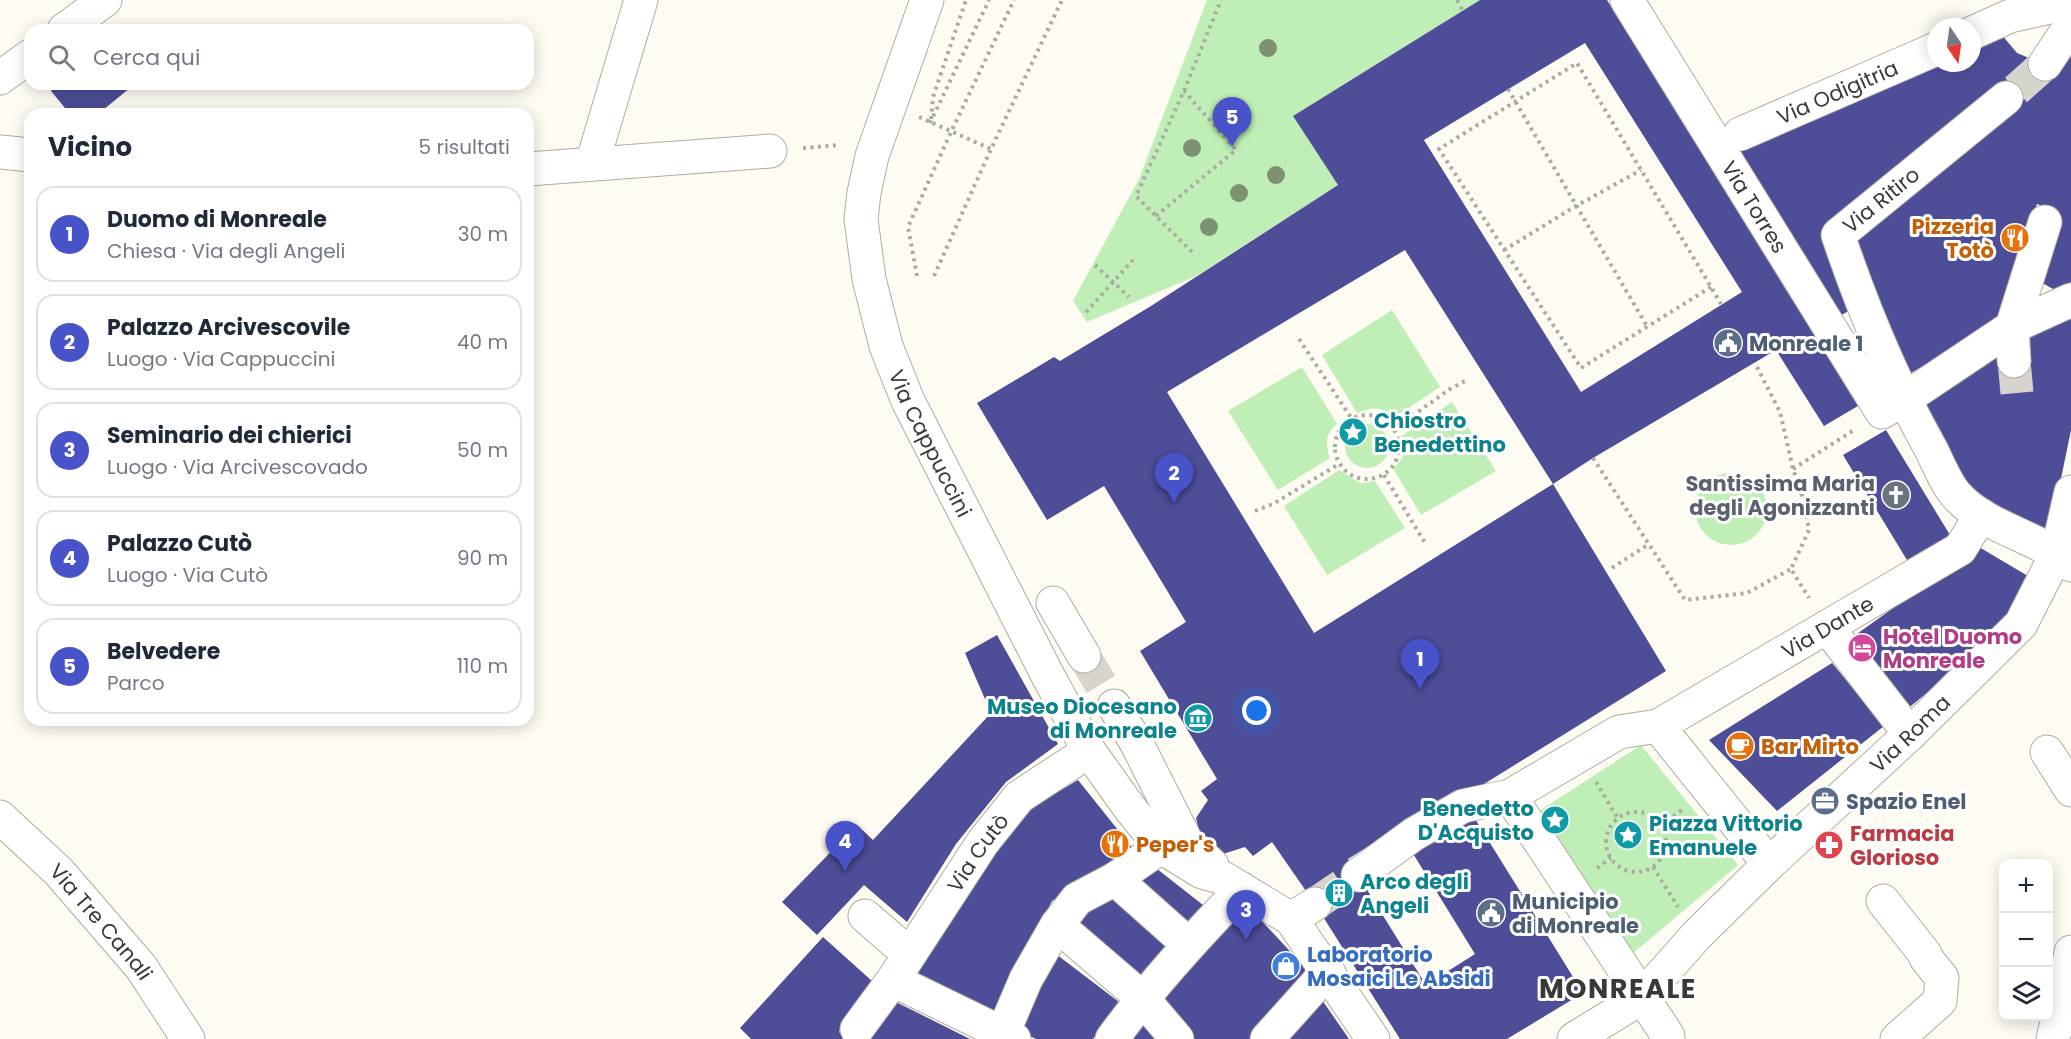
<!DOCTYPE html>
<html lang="it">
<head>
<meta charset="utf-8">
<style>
  :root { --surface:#fff; --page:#f6f6f7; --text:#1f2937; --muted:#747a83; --line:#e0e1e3; --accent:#4953c9 }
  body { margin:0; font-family:Poppins,sans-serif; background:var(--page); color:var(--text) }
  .controls { position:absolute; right:18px; bottom:18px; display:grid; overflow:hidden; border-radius:12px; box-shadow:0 3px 15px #0003 }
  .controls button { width:54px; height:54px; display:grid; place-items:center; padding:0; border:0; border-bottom:2px solid var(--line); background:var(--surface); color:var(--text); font:30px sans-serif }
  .compass { position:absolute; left:1927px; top:18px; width:54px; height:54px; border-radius:50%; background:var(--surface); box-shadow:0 3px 15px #0003; rotate:167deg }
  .you { position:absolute; left:1257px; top:711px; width:21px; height:21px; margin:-15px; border:4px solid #fff; border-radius:50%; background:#1a73e8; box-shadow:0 0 0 9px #1a73e833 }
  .badge { display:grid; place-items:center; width:39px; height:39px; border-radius:50%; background:var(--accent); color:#fff; font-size:20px; font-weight:700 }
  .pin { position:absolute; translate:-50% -50px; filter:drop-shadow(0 2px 3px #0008) }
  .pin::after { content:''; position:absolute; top:32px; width:21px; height:18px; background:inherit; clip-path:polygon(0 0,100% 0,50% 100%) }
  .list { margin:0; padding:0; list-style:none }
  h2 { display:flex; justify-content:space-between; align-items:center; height:78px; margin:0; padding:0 24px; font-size:26px }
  h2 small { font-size:20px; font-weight:400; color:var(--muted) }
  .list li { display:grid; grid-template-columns:39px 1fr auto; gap:18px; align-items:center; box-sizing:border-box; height:96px; margin:0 12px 12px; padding:0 12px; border:2px solid var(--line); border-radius:18px }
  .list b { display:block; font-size:22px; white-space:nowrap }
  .list p { margin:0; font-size:20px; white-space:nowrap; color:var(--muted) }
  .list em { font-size:20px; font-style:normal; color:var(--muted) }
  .icon { flex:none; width:33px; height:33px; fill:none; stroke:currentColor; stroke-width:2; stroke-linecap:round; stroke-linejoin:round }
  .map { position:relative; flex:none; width:2071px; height:1039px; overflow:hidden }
  .search { position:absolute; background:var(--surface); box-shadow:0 3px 15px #0003; left:24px; top:24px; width:510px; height:66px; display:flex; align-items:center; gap:15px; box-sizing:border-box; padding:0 21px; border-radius:18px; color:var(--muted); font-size:22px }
  .panel { position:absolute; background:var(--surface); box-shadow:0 3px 15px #0003; left:24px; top:108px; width:510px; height:618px; border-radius:18px }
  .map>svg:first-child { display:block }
  .green { fill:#bfefb6 }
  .building { fill:#4d4d98; fill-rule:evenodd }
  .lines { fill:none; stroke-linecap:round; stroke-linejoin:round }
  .minor-tunnel { stroke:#d6d4cc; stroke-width:33; stroke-dasharray:33 16; stroke-linecap:butt }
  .minor-casing { stroke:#aeaca3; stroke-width:35 }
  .path { stroke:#aba9a3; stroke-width:4; stroke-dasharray:3 4.5; stroke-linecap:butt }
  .minor { stroke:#fff; stroke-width:33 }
  .tree { fill:#7c9272 }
  .labels { text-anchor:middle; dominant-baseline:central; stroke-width:6; stroke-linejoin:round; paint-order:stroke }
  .street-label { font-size:21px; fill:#3b3936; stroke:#fff }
  .food-label { font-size:21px; font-weight:bold; fill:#c56008; stroke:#fff; text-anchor:start }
  .service-label { font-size:21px; font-weight:bold; fill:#4e5e75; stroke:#fff; text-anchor:start }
  .culture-label { font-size:21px; font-weight:bold; fill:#0d838f; stroke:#fff; text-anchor:start }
  .worship-label { font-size:21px; font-weight:bold; fill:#5b616d; stroke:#fff; text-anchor:end }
  .hotel-label { font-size:21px; font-weight:bold; fill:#b23c85; stroke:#fff; text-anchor:start }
  .health-label { font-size:21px; font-weight:bold; fill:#be3a42; stroke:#fff; text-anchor:start }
  .shop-label { font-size:21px; font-weight:bold; fill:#366cbe; stroke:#fff; text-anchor:start }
  .district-label { font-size:27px; font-weight:bold; letter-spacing:1.5px; fill:#3b3936; stroke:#fff }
</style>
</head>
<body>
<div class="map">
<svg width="2071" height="1039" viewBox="0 0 2071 1039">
  <rect width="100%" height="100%" fill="#fdfbf2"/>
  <!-- green -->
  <path class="green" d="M1207 0H1480L1293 116 1338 185 1196 276 1087 322 1073 301 1139 179Z
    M1392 310 1440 387 1392 419C1382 405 1372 407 1357 413L1322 355Z
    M1302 367 1337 424C1325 434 1325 444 1330 458L1278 490 1228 411Z
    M1452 402 1496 471 1421 515 1393 468C1405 459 1406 450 1400 437Z
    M1345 446a22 22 0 1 1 44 0a22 22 0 1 1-44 0Z
    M1339 470 1360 483 1375 481 1405 528 1327 575 1284 506Z
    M1695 509a36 36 0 1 1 72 0a36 36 0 1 1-72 0Z
    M1641 745 1738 865 1626 959 1533 815Z"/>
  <!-- building -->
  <path class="building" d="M1480 0H1607L1858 406 1824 426 1776 350 1593 458 1553 484 1666 671 1447 807 1416 816 1348 859 1426 985 1475 954 1412 852 1472 814 1583 993 1507 1039H1400L1315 904 1272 842 1253 856 1245 847 1223 854 1200 835 1196 818 1208 800 1201 791 1217 779 1140 651 1186 622 1104 486 1047 520 977 403 1054 357 1060 361 1151 306 1338 185 1293 116ZM1585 43 1742 292 1581 392 1424 140ZM1405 250 1553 484 1314 633 1167 392Z
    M2001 34 2017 53 2060 71 2071 56V282L2053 289 2035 279 2058 212 2037 204 1995 325 1909 374 1853 241 2025 98 2007 82 1827 231 1852 309 1838 317 1740 150 1935 63H1972V47Z
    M60 84H127L130 88 98 114H70L51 91Z
    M2071 313V430L2049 537 1957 482 1917 407 2004 348 2005 361 2031 360 2029 331Z
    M1886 430 1950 535 1907 560 1843 455Z
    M1979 547 2033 579 2005 628 1905 711 1854 636Z
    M997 635 1058 744 1006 782 956 844 907 922 864 885 817 935 782 902 857 825 873 840 991 713 965 653Z
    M1832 663 1884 726 1777 811 1709 740Z
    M1078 780 1134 850 1052 901 992 1018 911 975 1019 815Z
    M1152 865 1203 905 1183 929 1129 881Z
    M1111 892 1167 946 1138 982 1071 926Z
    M1246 904 1313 976 1253 1039H1188L1152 1002Z
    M823 937 872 981 839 1032 850 1039H751L740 1028Z
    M1052 951 1119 1002 1093 1039H1036L1015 1029Z
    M1320 997 1349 1039H1286Z
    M892 1000 970 1039H863Z
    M1140 1022 1158 1039H1126Z"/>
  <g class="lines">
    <!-- minor-tunnel -->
    <path class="minor-tunnel" d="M2016 90 2045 64
      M2014 361 2017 393
      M1084 656 1114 706
      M1315 904 1358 875"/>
    <!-- minor casing -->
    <g class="minor-casing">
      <g id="minor">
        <path id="s1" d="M927 0 872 156 864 193 861 219 869 279 886 346 908 401 1048 676 1089 751 1129 807 1161 847 1202 872 1223 878 1291 919 1373 1039"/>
        <path id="s2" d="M1627 0 1882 412 1903 400 2012 327 2071 300"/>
        <path d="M64 30 105 0"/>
        <path d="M1972 33 2010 16 2071 2"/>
        <path d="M2045 64 2071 25"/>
        <path d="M0 78 30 56"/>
        <path d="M2006 98 1838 235C1863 309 1892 380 1931 449 1938 463 1947 486 1958 497 1988 529 2038 536 2071 565"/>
        <path id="s3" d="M1740 134 1936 49"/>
        <path d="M0 152 30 155"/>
        <path d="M592 164 641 0"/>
        <path d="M528 169 770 151"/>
        <path d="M2014 361 2012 327 2045 222"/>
        <path d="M1053 603 1084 656"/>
        <path d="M1827 627 1910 734"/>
        <path d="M1114 706 1136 742 1186 841 1212 865"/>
        <path d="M1658 726 1769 864"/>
        <path d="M2047 752 2071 790"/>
        <path d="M1510 796 1668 1036V1039"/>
        <path id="s4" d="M0 817 59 872 141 967 188 1039"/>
        <path id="s5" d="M1358 875 1414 834 1463 806 1510 796 1619 732 1658 726 1960 549 1981 515"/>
        <path d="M1115 879 1188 944"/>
        <path d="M1883 901 1925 954 1926 958 1942 978 1940 1001 1897 1039"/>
        <path d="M865 916 909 954"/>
        <path d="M1291 919 1315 904"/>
        <path d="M1057 925 1142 998 1177 1039"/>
        <path id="s6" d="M893 980 983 842 1019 797 1089 751"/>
        <path d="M857 1029 893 980 1014 1039"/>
        <path d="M1003 1033 1026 979 1057 925 1077 899 1115 879 1161 847"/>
        <path d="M1112 1039C1151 985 1195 937 1242 889"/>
        <path d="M1267 1039 1328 971"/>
        <path id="s7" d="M1574 1039 1641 998 1696 936 1769 864 1910 734 2021 624 2057 553 2071 492"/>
        <path d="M2053 1039 2063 998 2071 952"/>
      </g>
    </g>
    <!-- path -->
    <path class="path" d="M1457 0 1463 11
      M1508 89 1648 328
      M919 117 991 149
      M931 119 933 97 966 0
      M930 123 989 0
      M803 148 840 145
      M1156 216 1236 150 1184 91
      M1504 250 1576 206 1641 170
      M1192 252 1136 196 1184 91 1221 0
      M1095 265 1129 297
      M917 276 908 227 951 132 1014 0
      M934 276 991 149 1062 0
      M1711 287 1581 368 1439 149 1577 63 1711 287 1721 304
      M1086 312 1133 260
      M1299 339 1352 419
      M1757 367 1780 412 1793 469 1804 501 1809 530 1791 569 1809 598
      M1335 447a32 32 0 1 1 64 0a32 32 0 1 1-64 0Z
      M1394 429 1450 389 1465 381
      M1593 458 1685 600 1747 593 1791 569
      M1793 469 1854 430
      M1384 475 1425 543
      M1255 511 1273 504 1339 464
      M1612 568 1649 544
      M1596 782 1618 819
      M1606 842a30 30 0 1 1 60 0a30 30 0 1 1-60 0Z
      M1661 825 1682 810
      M1653 867 1678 907
      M1597 868 1611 858"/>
    <!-- minor -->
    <use href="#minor" class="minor"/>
  </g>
  <!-- trees -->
  <g class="tree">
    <circle cx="1268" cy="48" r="9"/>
    <circle cx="1192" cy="148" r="9"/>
    <circle cx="1276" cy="175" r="9"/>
    <circle cx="1239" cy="193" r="9"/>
    <circle cx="1209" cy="227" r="9"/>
  </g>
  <!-- icons -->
  <defs>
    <g id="restaurant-disc" transform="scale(1.5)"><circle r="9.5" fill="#e8710a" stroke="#fff"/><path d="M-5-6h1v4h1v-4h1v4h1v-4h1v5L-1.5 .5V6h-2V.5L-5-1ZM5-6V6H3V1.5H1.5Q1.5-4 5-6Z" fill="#fff"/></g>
    <g id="civic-disc" transform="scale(1.5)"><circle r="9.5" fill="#5c6f8a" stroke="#fff"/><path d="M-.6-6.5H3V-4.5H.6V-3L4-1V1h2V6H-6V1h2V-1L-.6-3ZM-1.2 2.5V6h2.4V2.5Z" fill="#fff"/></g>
    <g id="sight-disc" transform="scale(1.5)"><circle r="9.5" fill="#0f9aa8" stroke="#fff"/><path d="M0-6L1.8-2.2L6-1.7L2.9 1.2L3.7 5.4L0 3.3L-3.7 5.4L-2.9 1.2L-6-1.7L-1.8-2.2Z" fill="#fff"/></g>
    <g id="church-disc" transform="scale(1.5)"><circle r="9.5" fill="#6b7280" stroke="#fff"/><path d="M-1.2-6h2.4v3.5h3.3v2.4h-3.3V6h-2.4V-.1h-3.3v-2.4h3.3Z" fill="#fff"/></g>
    <g id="hotel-disc" transform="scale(1.5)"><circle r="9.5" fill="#d1479c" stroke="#fff"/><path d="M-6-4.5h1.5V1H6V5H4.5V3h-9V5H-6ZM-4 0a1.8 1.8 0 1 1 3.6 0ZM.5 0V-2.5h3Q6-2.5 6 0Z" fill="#fff"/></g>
    <g id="museum-disc" transform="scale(1.5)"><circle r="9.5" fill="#0f9aa8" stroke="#fff"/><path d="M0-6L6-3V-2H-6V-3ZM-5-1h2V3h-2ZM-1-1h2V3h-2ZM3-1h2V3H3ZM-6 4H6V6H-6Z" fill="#fff"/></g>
    <g id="cafe-disc" transform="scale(1.5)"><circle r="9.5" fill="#e8710a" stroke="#fff"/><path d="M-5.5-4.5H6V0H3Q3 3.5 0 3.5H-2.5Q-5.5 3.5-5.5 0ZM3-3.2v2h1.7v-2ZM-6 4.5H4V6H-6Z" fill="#fff"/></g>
    <g id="office-disc" transform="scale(1.5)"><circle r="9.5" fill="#5c6f8a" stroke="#fff"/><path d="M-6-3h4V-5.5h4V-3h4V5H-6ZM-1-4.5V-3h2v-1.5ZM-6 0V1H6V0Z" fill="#fff"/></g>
    <g id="pharmacy-disc" transform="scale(1.5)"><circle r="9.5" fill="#e0444e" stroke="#fff"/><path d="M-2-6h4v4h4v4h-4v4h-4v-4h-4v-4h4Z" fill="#fff"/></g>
    <g id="building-disc" transform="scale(1.5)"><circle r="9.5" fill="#0f9aa8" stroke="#fff"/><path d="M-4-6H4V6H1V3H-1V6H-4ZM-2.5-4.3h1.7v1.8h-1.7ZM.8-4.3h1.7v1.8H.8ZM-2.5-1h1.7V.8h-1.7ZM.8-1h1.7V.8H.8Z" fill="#fff"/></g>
    <g id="shop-disc" transform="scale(1.5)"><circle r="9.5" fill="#3f7fe0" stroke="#fff"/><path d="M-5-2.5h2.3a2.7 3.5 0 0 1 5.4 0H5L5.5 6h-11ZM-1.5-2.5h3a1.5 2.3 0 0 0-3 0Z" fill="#fff"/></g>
  </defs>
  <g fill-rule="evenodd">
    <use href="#restaurant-disc" x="2015" y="238"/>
    <use href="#civic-disc" x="1728" y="343"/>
    <use href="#sight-disc" x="1353" y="432"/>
    <use href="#church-disc" x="1896" y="495"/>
    <use href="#hotel-disc" x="1862" y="648"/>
    <use href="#museum-disc" x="1198" y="718"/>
    <use href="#cafe-disc" x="1740" y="746"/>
    <use href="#office-disc" x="1825" y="801"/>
    <use href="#sight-disc" x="1555" y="820"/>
    <use href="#sight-disc" x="1628" y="835"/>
    <use href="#restaurant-disc" x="1115" y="844"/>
    <use href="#pharmacy-disc" x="1829" y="845"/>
    <use href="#building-disc" x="1339" y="893"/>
    <use href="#civic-disc" x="1491" y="913"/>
    <use href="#shop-disc" x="1286" y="966"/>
  </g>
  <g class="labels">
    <!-- street labels -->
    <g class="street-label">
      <text stroke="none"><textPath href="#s3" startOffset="106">Via Odigitria</textPath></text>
      <text transform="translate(1881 200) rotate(-39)">Via Ritiro</text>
      <text stroke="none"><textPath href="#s2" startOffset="243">Via Torres</textPath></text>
      <text stroke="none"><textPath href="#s1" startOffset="466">Via Cappuccini</textPath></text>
      <text stroke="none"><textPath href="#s5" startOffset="536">Via Dante</textPath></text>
      <text stroke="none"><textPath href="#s7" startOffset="456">Via Roma</textPath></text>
      <text stroke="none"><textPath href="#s6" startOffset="153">Via Cutò</textPath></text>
      <text stroke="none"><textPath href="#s4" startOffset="146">Via Tre Canali</textPath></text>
    </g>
    <!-- food labels -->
    <g class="food-label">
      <text x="1994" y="226" text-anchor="end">Pizzeria<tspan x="1994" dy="24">Totò</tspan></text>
      <text x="1761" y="746">Bar Mirto</text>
      <text x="1136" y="844">Peper's</text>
    </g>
    <!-- service labels -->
    <g class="service-label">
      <text x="1749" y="343">Monreale 1</text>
      <text x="1846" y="801">Spazio Enel</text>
      <text x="1512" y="901">Municipio<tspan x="1512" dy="24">di Monreale</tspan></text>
    </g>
    <!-- culture labels -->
    <g class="culture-label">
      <text x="1374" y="420">Chiostro<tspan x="1374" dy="24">Benedettino</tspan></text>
      <text x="1177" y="706" text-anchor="end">Museo Diocesano<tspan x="1177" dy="24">di Monreale</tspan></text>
      <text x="1534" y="808" text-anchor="end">Benedetto<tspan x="1534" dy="24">D'Acquisto</tspan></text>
      <text x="1649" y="823">Piazza Vittorio<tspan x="1649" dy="24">Emanuele</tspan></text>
      <text x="1360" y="881">Arco degli<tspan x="1360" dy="24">Angeli</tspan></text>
    </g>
    <!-- worship labels -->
    <g class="worship-label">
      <text x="1875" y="483">Santissima Maria<tspan x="1875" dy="24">degli Agonizzanti</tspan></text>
    </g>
    <!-- hotel labels -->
    <g class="hotel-label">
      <text x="1883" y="636">Hotel Duomo<tspan x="1883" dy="24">Monreale</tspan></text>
    </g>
    <!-- health labels -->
    <g class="health-label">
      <text x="1850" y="833">Farmacia<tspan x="1850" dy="24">Glorioso</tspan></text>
    </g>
    <!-- shop labels -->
    <g class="shop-label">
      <text x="1307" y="954">Laboratorio<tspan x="1307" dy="24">Mosaici Le Absidi</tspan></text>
    </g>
    <!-- district labels -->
    <g class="district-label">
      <text x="1618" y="988">MONREALE</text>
    </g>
  </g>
</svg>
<div class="controls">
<button>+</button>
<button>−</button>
<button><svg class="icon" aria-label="layers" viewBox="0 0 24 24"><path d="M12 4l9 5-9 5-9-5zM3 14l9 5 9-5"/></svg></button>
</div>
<svg class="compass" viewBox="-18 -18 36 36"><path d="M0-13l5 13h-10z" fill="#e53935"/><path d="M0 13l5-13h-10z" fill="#747a83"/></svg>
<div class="you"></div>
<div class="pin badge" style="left:1420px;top:689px">1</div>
<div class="pin badge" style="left:1174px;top:503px">2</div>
<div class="pin badge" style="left:1246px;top:940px">3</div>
<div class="pin badge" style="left:845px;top:871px">4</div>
<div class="pin badge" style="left:1232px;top:147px">5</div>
<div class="search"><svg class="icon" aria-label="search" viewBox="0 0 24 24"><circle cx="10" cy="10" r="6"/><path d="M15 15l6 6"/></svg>Cerca qui</div>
<section class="panel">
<h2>Vicino<small>5 risultati</small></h2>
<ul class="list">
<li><span class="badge">1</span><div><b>Duomo di Monreale</b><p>Chiesa · Via degli Angeli</p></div><em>30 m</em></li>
<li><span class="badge">2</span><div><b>Palazzo Arcivescovile</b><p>Luogo · Via Cappuccini</p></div><em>40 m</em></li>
<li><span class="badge">3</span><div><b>Seminario dei chierici</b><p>Luogo · Via Arcivescovado</p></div><em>50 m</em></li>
<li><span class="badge">4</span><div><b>Palazzo Cutò</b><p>Luogo · Via Cutò</p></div><em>90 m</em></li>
<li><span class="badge">5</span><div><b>Belvedere</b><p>Parco</p></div><em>110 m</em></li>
</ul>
</section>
</div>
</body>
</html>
